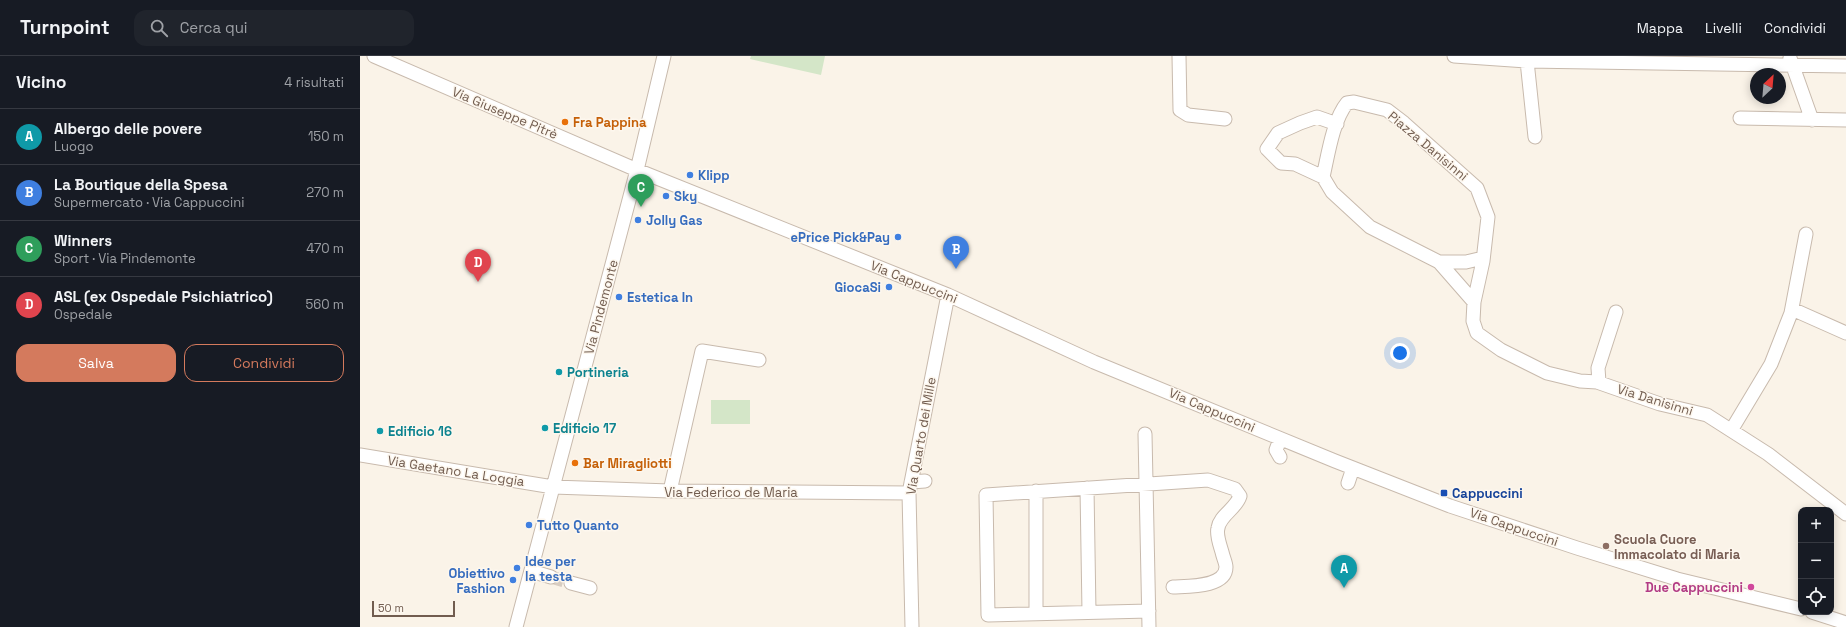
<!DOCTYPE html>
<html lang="it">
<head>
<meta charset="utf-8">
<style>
  :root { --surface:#171b24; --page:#20242c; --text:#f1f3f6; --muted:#9ea1a6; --line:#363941; --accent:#d47a5d }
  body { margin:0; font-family:"Space Grotesk",sans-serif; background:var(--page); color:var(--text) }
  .controls { position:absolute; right:12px; bottom:12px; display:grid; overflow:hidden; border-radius:8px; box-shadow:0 2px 10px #0003 }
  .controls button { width:36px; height:36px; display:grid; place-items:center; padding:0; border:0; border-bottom:1px solid var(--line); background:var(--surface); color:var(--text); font:20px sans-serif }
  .compass { position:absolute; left:1390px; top:12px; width:36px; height:36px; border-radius:50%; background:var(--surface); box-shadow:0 2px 10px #0003; rotate:26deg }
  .scale { position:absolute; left:12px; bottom:10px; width:83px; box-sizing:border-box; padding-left:4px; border:2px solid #715c4f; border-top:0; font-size:11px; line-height:14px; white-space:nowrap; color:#715c4f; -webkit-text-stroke:3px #fdf7ee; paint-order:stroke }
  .you { position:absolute; left:1040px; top:297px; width:14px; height:14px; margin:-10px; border:3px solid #fff; border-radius:50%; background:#1a73e8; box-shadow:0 0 0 6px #1a73e833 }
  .badge { display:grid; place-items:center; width:26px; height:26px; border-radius:50%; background:var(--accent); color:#fff; font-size:13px; font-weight:700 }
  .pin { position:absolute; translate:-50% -33px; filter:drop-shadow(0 1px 2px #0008) }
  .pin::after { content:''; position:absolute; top:21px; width:14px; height:12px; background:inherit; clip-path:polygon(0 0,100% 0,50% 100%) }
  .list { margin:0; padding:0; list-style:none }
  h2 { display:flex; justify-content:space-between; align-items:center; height:52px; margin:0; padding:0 16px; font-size:17px }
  h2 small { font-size:13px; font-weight:400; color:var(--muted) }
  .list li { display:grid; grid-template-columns:26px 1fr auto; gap:12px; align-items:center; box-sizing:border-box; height:56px; padding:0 16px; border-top:1px solid var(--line) }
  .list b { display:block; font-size:15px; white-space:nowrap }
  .list p { margin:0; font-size:13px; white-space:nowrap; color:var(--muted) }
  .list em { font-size:13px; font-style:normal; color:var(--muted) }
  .actions { display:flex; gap:8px; padding:12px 16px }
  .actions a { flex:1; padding:9px 0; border:1px solid var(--accent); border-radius:12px; text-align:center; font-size:14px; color:var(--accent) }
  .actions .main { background:var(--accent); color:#fff }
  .icon { flex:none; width:22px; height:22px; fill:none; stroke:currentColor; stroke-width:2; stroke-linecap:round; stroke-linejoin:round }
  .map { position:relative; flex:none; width:1486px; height:571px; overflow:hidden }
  header { display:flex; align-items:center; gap:24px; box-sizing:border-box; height:56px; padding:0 20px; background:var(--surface); border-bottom:1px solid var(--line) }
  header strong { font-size:19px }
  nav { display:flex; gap:22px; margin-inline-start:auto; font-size:14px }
  .search { width:280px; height:36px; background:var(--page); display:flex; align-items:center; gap:10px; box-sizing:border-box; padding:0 14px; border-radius:12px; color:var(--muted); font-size:15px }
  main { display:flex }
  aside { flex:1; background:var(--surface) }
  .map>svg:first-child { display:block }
  .green { fill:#d4e6c8 }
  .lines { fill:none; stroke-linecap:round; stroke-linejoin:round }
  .minor-tunnel { stroke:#d8cdc2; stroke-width:13; stroke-dasharray:13 6; stroke-linecap:butt }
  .minor-casing { stroke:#c8baad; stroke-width:15 }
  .minor { stroke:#fff; stroke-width:13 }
  .food-dot { fill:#e8710a; stroke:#fdf7ee; stroke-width:1.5 }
  .shop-dot { fill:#3f7fe0; stroke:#fdf7ee; stroke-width:1.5 }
  .culture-dot { fill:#0f9aa8; stroke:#fdf7ee; stroke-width:1.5 }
  .transit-dot { fill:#1a4fb4; stroke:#fdf7ee; stroke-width:1.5 }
  .education-dot { fill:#8d6e63; stroke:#fdf7ee; stroke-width:1.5 }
  .hotel-dot { fill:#d1479c; stroke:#fdf7ee; stroke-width:1.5 }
  .labels { text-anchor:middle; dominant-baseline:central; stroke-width:3; stroke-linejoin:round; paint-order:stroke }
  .street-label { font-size:13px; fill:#715c4f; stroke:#fdf7ee }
  .food-label { font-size:13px; font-weight:bold; fill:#c56008; stroke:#fdf7ee; text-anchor:start }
  .shop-label { font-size:13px; font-weight:bold; fill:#366cbe; stroke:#fdf7ee; text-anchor:start }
  .culture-label { font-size:13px; font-weight:bold; fill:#0d838f; stroke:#fdf7ee; text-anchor:start }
  .transit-label { font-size:13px; font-weight:bold; fill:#164399; stroke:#fdf7ee; text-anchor:start }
  .education-label { font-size:13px; font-weight:bold; fill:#785e54; stroke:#fdf7ee; text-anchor:start }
  .hotel-label { font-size:13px; font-weight:bold; fill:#b23c85; stroke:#fdf7ee; text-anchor:end }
</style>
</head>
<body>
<header>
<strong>Turnpoint</strong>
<div class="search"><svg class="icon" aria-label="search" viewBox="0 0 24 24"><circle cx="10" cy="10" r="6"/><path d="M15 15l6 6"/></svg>Cerca qui</div>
<nav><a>Mappa</a><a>Livelli</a><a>Condividi</a></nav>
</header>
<main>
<aside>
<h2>Vicino<small>4 risultati</small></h2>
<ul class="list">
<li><span class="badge" style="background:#0f9aa8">A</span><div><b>Albergo delle povere</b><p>Luogo</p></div><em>150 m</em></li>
<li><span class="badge" style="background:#3f7fe0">B</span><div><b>La Boutique della Spesa</b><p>Supermercato · Via Cappuccini</p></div><em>270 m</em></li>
<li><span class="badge" style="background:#2e9e5b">C</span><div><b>Winners</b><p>Sport · Via Pindemonte</p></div><em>470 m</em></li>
<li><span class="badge" style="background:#e0444e">D</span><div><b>ASL (ex Ospedale Psichiatrico)</b><p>Ospedale</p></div><em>560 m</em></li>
</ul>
<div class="actions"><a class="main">Salva</a><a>Condividi</a></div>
</aside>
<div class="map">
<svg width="1486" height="571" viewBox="0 0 1486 571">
  <rect width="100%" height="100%" fill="#faf3e8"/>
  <!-- green -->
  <path class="green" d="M391 0H465L461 19 390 3Z
    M351 344H390V368H351Z"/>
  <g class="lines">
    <!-- minor-tunnel -->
    <path class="minor-tunnel" d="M191 521 211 527"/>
    <!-- minor casing -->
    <g class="minor-casing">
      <path id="minor" d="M14 0 277 114 588 239 734 306 975 405 1090 450 1217 492 1317 523 1441 553
        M819 0 820 54 828 59 865 63
        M1094 0 1167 5 1486 10
        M1430 2 1452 64
        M1167 5 1175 81
        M1380 62 1486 64
        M963 121 935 108 921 107 907 93 918 77 940 67 957 61 977 68
        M1079 206H1106L1123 202
        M1114 246 1079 206 1010 171 972 136 963 121C968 99 973 64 987 47L994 46 1027 54 1044 67 1117 132 1128 161 1123 205 1114 246 1113 265 1117 277 1141 294 1187 317 1220 325 1237 326 1300 348 1347 359 1408 398 1486 458
        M1432 253 1486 277
        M1239 326 1238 312 1256 256
        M1372 373 1411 308 1431 257 1446 178
        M785 378 789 571
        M920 383 916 394 920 401
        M0 399 193 431 310 435 549 437
        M551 426 565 425
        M988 427 993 412
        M727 432 729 556
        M310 435 342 295 399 304
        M171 515 191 521
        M211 527 230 532
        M789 555 628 559 626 439 848 424 875 433 880 440C876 453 860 459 858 472 856 479 860 489 862 496 863 501 866 507 866 511 866 532 826 530 813 531
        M1452 556 1486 567
        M676 557V435
        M156 571 277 114 304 0
        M552 571 549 437 588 239"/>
    </g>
    <!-- minor -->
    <use href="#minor" class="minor"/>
  </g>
  <!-- markers -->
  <g class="food-dot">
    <circle cx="205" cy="66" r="4"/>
    <circle cx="215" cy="407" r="4"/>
  </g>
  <g class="shop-dot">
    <circle cx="330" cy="119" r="4"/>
    <circle cx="306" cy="140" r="4"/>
    <circle cx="278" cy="164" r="4"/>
    <circle cx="538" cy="181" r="4"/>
    <circle cx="529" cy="231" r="4"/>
    <circle cx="259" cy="241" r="4"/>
    <circle cx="169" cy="469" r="4"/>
    <circle cx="157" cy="512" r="4"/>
    <circle cx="153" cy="524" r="4"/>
  </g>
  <g class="culture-dot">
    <circle cx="199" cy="316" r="4"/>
    <circle cx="185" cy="372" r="4"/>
    <circle cx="20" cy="375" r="4"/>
  </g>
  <rect class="transit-dot" x="1080" y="433" width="8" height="8" rx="2"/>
  <circle class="education-dot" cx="1246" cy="490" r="4"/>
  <circle class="hotel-dot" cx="1391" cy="531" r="4"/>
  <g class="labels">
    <!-- street labels -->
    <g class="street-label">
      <text transform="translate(145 57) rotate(23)">Via Giuseppe Pitrè</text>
      <text transform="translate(1068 90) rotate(40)">Piazza Danisinni</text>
      <text transform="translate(554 226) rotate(22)">Via Cappuccini</text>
      <text transform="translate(241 251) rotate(-75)">Via Pindemonte</text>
      <text transform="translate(1295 344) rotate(17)">Via Danisinni</text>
      <text transform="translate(852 354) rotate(23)">Via Cappuccini</text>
      <text transform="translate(561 380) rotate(-80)">Via Quarto dei Mille</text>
      <text transform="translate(96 415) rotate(9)">Via Gaetano La Loggia</text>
      <text x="371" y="436">Via Federico de Maria</text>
      <text transform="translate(1154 471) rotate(19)">Via Cappuccini</text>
    </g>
    <!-- food labels -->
    <g class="food-label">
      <text x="213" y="66">Fra Pappina</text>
      <text x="223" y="407">Bar Miragliotti</text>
    </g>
    <!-- shop labels -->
    <g class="shop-label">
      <text x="338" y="119">Klipp</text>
      <text x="314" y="140">Sky</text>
      <text x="286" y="164">Jolly Gas</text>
      <text x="530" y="181" text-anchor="end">ePrice Pick&amp;Pay</text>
      <text x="521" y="231" text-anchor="end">GiocaSi</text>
      <text x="267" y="241">Estetica In</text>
      <text x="177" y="469">Tutto Quanto</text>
      <text x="165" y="505">Idee per<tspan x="165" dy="15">la testa</tspan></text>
      <text x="145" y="517" text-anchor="end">Obiettivo<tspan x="145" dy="15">Fashion</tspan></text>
    </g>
    <!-- culture labels -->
    <g class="culture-label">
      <text x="207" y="316">Portineria</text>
      <text x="193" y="372">Edificio 17</text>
      <text x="28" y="375">Edificio 16</text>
    </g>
    <!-- transit labels -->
    <g class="transit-label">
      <text x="1092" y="437">Cappuccini</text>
    </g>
    <!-- education labels -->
    <g class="education-label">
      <text x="1254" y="483">Scuola Cuore<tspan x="1254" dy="15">Immacolato di Maria</tspan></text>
    </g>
    <!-- hotel labels -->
    <g class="hotel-label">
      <text x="1383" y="531">Due Cappuccini</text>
    </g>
  </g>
</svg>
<div class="controls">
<button>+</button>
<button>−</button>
<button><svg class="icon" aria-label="locate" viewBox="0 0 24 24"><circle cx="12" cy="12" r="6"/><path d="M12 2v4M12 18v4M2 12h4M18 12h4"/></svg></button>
</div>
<svg class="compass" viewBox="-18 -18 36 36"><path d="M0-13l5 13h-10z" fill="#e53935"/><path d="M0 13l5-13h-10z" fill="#9ea1a6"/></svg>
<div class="scale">50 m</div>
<div class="you"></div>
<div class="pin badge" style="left:984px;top:532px;background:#0f9aa8">A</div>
<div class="pin badge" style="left:596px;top:213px;background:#3f7fe0">B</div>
<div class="pin badge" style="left:281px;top:151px;background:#2e9e5b">C</div>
<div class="pin badge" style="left:118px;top:226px;background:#e0444e">D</div>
</div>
</main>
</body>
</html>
